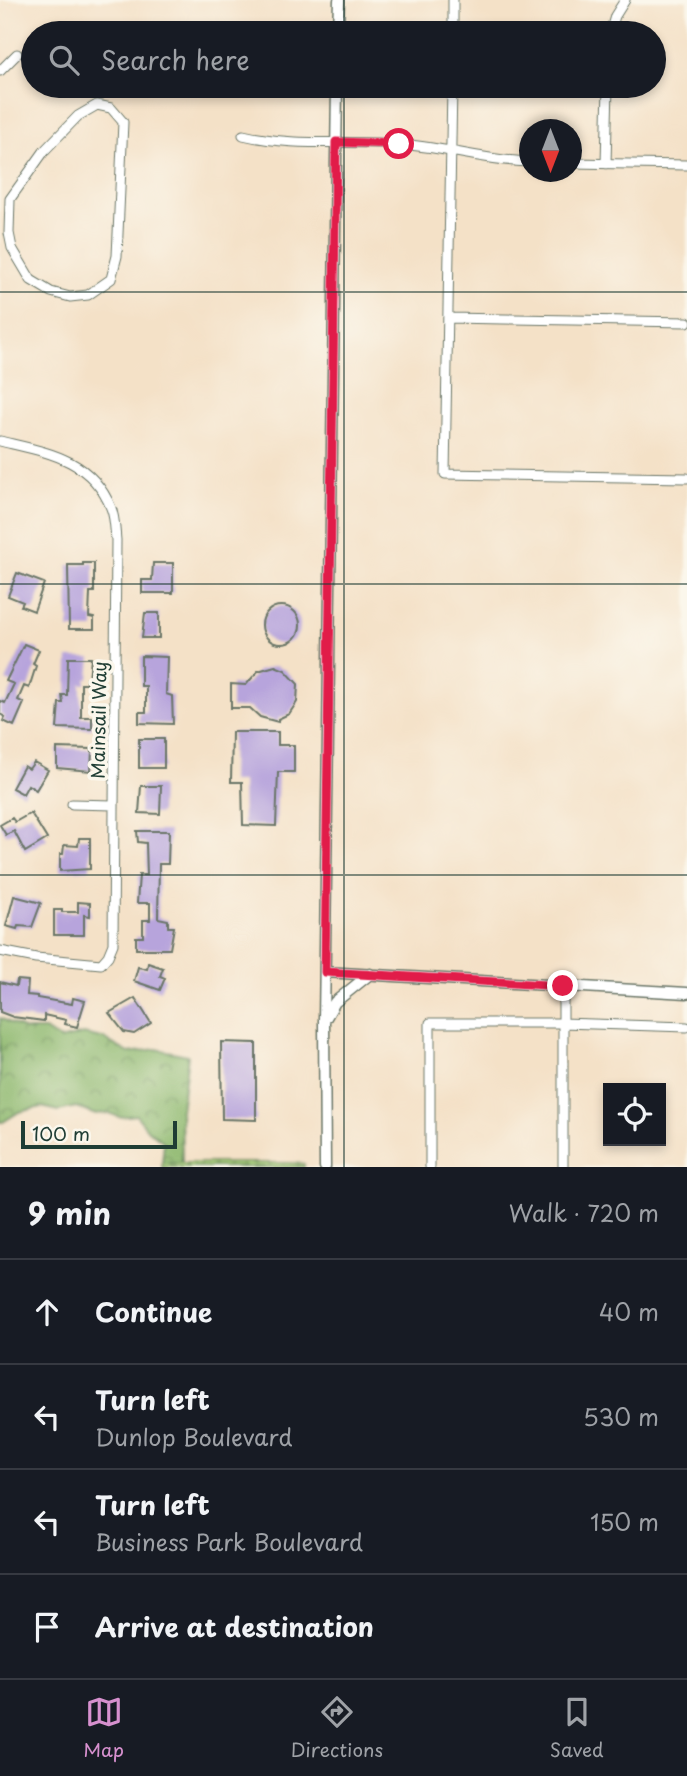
<!DOCTYPE html>
<html lang="en">
<head>
<meta charset="utf-8">
<style>
  :root { --surface:#171b24; --page:#20242c; --text:#f1f3f6; --muted:#9ea1a6; --line:#363941; --accent:#d690ce }
  body { margin:0; font-family:"Playpen Sans",sans-serif; background:var(--page); color:var(--text) }
  .controls { position:absolute; right:21px; bottom:21px; display:grid; overflow:hidden; border-radius:0px; box-shadow:0 4px 10px #0003 }
  .controls button { width:63px; height:63px; display:grid; place-items:center; padding:0; border:0; border-bottom:2px solid var(--line); background:var(--surface); color:var(--text); font:35px sans-serif }
  .compass { position:absolute; left:519px; top:119px; width:63px; height:63px; border-radius:50%; background:var(--surface); box-shadow:0 4px 10px #0003; rotate:180deg }
  .scale { position:absolute; left:21px; bottom:18px; width:156px; box-sizing:border-box; padding-left:7px; border:4px solid #1f3d34; border-top:0; font-size:19px; line-height:24px; white-space:nowrap; color:#1f3d34; -webkit-text-stroke:5px #fbf7ec; paint-order:stroke }
  .stop { position:absolute; width:21px; height:21px; margin:-16px; border:5px solid #e11d48; border-radius:50%; background:#fff }
  .stop.end { background:#e11d48; border-color:#fff; box-shadow:0 2px 7px #0008 }
  .list { margin:0; padding:0; list-style:none }
  h2 { display:flex; justify-content:space-between; align-items:center; height:91px; margin:0; padding:0 28px; font-size:30px }
  h2 small { font-size:23px; font-weight:400; color:var(--muted) }
  .list li { display:grid; grid-template-columns:46px 1fr auto; gap:21px; align-items:center; box-sizing:border-box; height:105px; padding:0 28px; border-top:2px solid var(--line) }
  .list b { display:block; font-size:26px; white-space:nowrap }
  .list p { margin:0; font-size:23px; white-space:nowrap; color:var(--muted) }
  .list em { font-size:23px; font-style:normal; color:var(--muted) }
  .icon { flex:none; width:38px; height:38px; fill:none; stroke:currentColor; stroke-width:2; stroke-linecap:round; stroke-linejoin:round }
  .map { position:relative; flex:none; width:687px; height:1167px; overflow:hidden }
  .search { position:absolute; background:var(--surface); box-shadow:0 4px 10px #0003; left:21px; right:21px; top:21px; height:77px; display:flex; align-items:center; gap:18px; box-sizing:border-box; padding:0 24px; border-radius:38px; color:var(--muted); font-size:26px }
  .sheet { height:511px; background:var(--surface) }
  nav { display:flex; justify-content:space-around; align-items:center; box-sizing:border-box; height:98px; border-top:2px solid var(--line); background:var(--surface); font-size:19px; color:var(--muted) }
  nav a { display:grid; justify-items:center; gap:4px }
  nav .on { color:var(--accent) }
  .map>svg:first-child { display:block }
  .grass { fill:url(#grass-dots); stroke:#6a8b5b; stroke-width:2 }
  .forest { fill:url(#forest-crowns); stroke:#577b52; stroke-width:2 }
  .building { fill:#b7a4dc }
  .lines { fill:none; stroke-linecap:round; stroke-linejoin:round }
  .minor-casing { stroke:#6a7667; stroke-width:11 }
  .tertiary-casing { stroke:#6a7667; stroke-width:13 }
  .minor { stroke:#fff; stroke-width:9 }
  .tertiary { stroke:#fff; stroke-width:10 }
  .route { stroke:#e11d48; stroke-width:9 }
  .grid { fill:none; stroke:#1f3d34; stroke-width:2; stroke-opacity:0.55 }
  .labels { text-anchor:middle; dominant-baseline:central; stroke-width:7; stroke-linejoin:round; paint-order:stroke }
  .street-label { font-size:18px; fill:#1f3d34; stroke:#fbf7ec }
</style>
</head>
<body>
<div class="map">
<svg width="687" height="1167" viewBox="0 0 687 1167">
  <defs>
    <pattern id="grass-dots" width="8" height="8" patternUnits="userSpaceOnUse" patternTransform="scale(1.75)"><rect width="8" height="8" fill="#b4d982"/><path d="M2 2h.1M6 6h.1" fill="none" stroke="#9abb71" stroke-width="1.8" stroke-linecap="round"/></pattern>
    <pattern id="forest-crowns" width="20" height="18" patternUnits="userSpaceOnUse" patternTransform="scale(1.75)"><rect width="20" height="18" fill="#8fb970"/><path d="M2 6a3 3 0 1 1 6 0M12 15a3 3 0 1 1 6 0" fill="none" stroke="#74985d"/></pattern>
  </defs>
  <rect width="100%" height="100%" fill="#fbf7ec"/>
  <filter id="ink" filterUnits="userSpaceOnUse"><feTurbulence type="fractalNoise" baseFrequency=".0143" numOctaves="2"/><feDisplacementMap in="SourceGraphic" scale="14" xChannelSelector="R" yChannelSelector="G"/><feConvolveMatrix kernelMatrix="1 2 1 2 8 2 1 2 1" color-interpolation-filters="sRGB"/></filter>
  <filter id="wash" filterUnits="userSpaceOnUse"><feTurbulence type="fractalNoise" baseFrequency=".00686" numOctaves="4" result="noise"/><feDisplacementMap in="SourceGraphic" scale="28" xChannelSelector="R" yChannelSelector="G"/><feGaussianBlur stdDeviation="1.57" result="paint"/><feColorMatrix in="noise" values="0 0 0 0 0 0 0 0 0 0 0 0 0 0 0 0 0 1.4 0 .05"/><feComposite in="paint" operator="in"/></filter>
  <g filter="url(#wash)">
    <rect width="100%" height="100%" fill="#f4e1c7"/>
    <!-- grass -->
    <path class="grass" d="M162 1163H286L304 1164V1167H162Z"/>
    <!-- forest -->
    <path class="forest" d="M0 1018 25 1030H45L60 1040 83 1034 102 1038 129 1053 156 1049 188 1055 181 1110 182 1163H162L164 1142 148 1130 136 1115 119 1117 109 1113 93 1114 76 1107 59 1111 42 1107 19 1112 3 1122H0Z"/>
    <g id="blocks">
      <!-- building -->
      <path class="building" d="M83 563H94V592H90L89 617 94 618V629H69L68 565H83Z
        M153 563H173V593H142V580H152Z
        M17 573 44 583 34 611 21 606 23 602 8 596Z
        M262 625a19 19 0 1 1 38 0a19 19 0 1 1-38 0Z
        M145 613H159V638H142Z
        M24 644 39 650 33 664 36 666 29 688 24 686 18 700 24 703 14 726 3 721 5 717 0 714V701L5 703 14 684 6 681Z
        M141 656 167 657 166 694 172 696 173 724 139 723V712H146V686H141Z
        M68 658H91L89 679H86V684H81V717H92V729L57 728 59 703H63L62 695H67Z
        M275 666 285 670 298 684 297 702 289 714 278 719V722L260 717 250 708H231V684L246 685 258 671Z
        M232 732H278V745H294V772H278L276 826 243 825 242 782H231Z
        M139 739H164V768H139Z
        M57 748 92 749 91 771 57 768Z
        M34 762 48 770 36 790 28 785 23 794 12 788 24 766 29 769Z
        M141 786H161L160 814 139 813Z
        M31 813 47 839 25 852 14 831 6 835 0 825 12 818 15 822Z
        M137 831H169L168 864H159L158 918 168 920V927H174L170 949H136V937H143V920H150V903H137L139 875H147L146 843 138 842Z
        M79 838H90V869L60 871V854H63L64 845 78 846Z
        M14 896 41 903 32 927 18 926 17 929 6 926Z
        M78 902 90 903V916L84 915V935H54V910H62V912H78Z
        M148 963 163 968 160 976 165 978 160 990 134 981 138 967 147 969Z
        M17 980 28 981 27 995 37 996V998L72 1004 73 998 85 1001 77 1027 65 1024 66 1020 44 1015V1021L13 1017 0 1012V982L16 986Z
        M135 998 151 1023 134 1034 124 1032 109 1013Z
        M221 1042 256 1043V1120L222 1119Z"/>
    </g>
  </g>
  <g filter="url(#ink)">
    <use href="#blocks" fill-opacity="0" stroke="#6a7667" stroke-width="2"/>
    <g class="lines">
      <!-- minor casing -->
      <g class="minor-casing">
        <path id="minor" d="M453 33V0
          M610 33 615 16 625 0
          M0 71 17 54
          M452 86 445 474 687 478
          M97 105 111 108 123 122 117 256 111 279 88 295 70 297 51 292 31 280 12 248 9 233 10 199 45 150 78 116Z
          M243 135C293 147 346 140 397 144 442 146 484 161 530 162
          M572 163 687 165
          M606 164 608 86
          M448 318 687 322
          M0 441C46 452 91 458 111 508 115 517 115 530 116 540L113 944 108 956 101 964 36 958 0 951
          M72 804 113 805
          M430 1167V1023H562L687 1027
          M563 1167V986"/>
      </g>
      <!-- tertiary casing -->
      <g class="tertiary-casing">
        <path id="tertiary" d="M338 33 339 0
          M325 972 687 993
          M325 1019 335 1002 370 974
          M325 1167 324 1021 337 86"/>
      </g>
      <!-- minor -->
      <use href="#minor" class="minor"/>
      <!-- tertiary -->
      <use href="#tertiary" class="tertiary"/>
    </g>
  </g>
  <g class="lines" filter="url(#ink)">
    <!-- route -->
    <path class="route" d="M399 144 336 142 325 972 563 986"/>
  </g>
  <!-- grid -->
  <path class="grid" d="M344 0V33M344 86V1167M0 292H687M0 584H687M0 875H687"/>
  <g class="labels">
    <!-- street labels -->
    <g class="street-label">
      <text transform="translate(98 720) rotate(-89)">Mainsail Way</text>
    </g>
  </g>
</svg>
<div class="controls">
<button><svg class="icon" aria-label="locate" viewBox="0 0 24 24"><circle cx="12" cy="12" r="6"/><path d="M12 2v4M12 18v4M2 12h4M18 12h4"/></svg></button>
</div>
<svg class="compass" viewBox="-18 -18 36 36"><path d="M0-13l5 13h-10z" fill="#e53935"/><path d="M0 13l5-13h-10z" fill="#9ea1a6"/></svg>
<div class="scale">100 m</div>
<div class="stop" style="left:399px;top:144px"></div>
<div class="stop end" style="left:563px;top:986px"></div>
<div class="search"><svg class="icon" aria-label="search" viewBox="0 0 24 24"><circle cx="10" cy="10" r="6"/><path d="M15 15l6 6"/></svg>Search here</div>
</div>
<section class="sheet">
<h2>9 min<small>Walk · 720 m</small></h2>
<ul class="list">
<li><svg class="icon" aria-label="ahead" viewBox="0 0 24 24"><path d="M12 20V5M6 11l6-6 6 6"/></svg><div><b>Continue</b></div><em>40 m</em></li>
<li><svg class="icon" aria-label="left" viewBox="0 0 24 24"><path d="M17 20v-9H6M10 6l-5 5 5 5"/></svg><div><b>Turn left</b><p>Dunlop Boulevard</p></div><em>530 m</em></li>
<li><svg class="icon" aria-label="left" viewBox="0 0 24 24"><path d="M17 20v-9H6M10 6l-5 5 5 5"/></svg><div><b>Turn left</b><p>Business Park Boulevard</p></div><em>150 m</em></li>
<li><svg class="icon" aria-label="arrive" viewBox="0 0 24 24"><path d="M6 21V4h12l-3 4 3 4H6"/></svg><div><b>Arrive at destination</b></div></li>
</ul>
</section>
<nav>
<a class="on"><svg class="icon" aria-label="map" viewBox="0 0 24 24"><path d="M3 6l6-2 6 2 6-2v14l-6 2-6-2-6 2zM9 4v14M15 6v14"/></svg>Map</a>
<a><svg class="icon" aria-label="directions" viewBox="0 0 24 24"><path d="M12 3l9 9-9 9-9-9zM9 14v-3h6M13 9l2 2-2 2"/></svg>Directions</a>
<a><svg class="icon" aria-label="saved" viewBox="0 0 24 24"><path d="M7 4h10v16l-5-4-5 4z"/></svg>Saved</a>
</nav>
</body>
</html>
